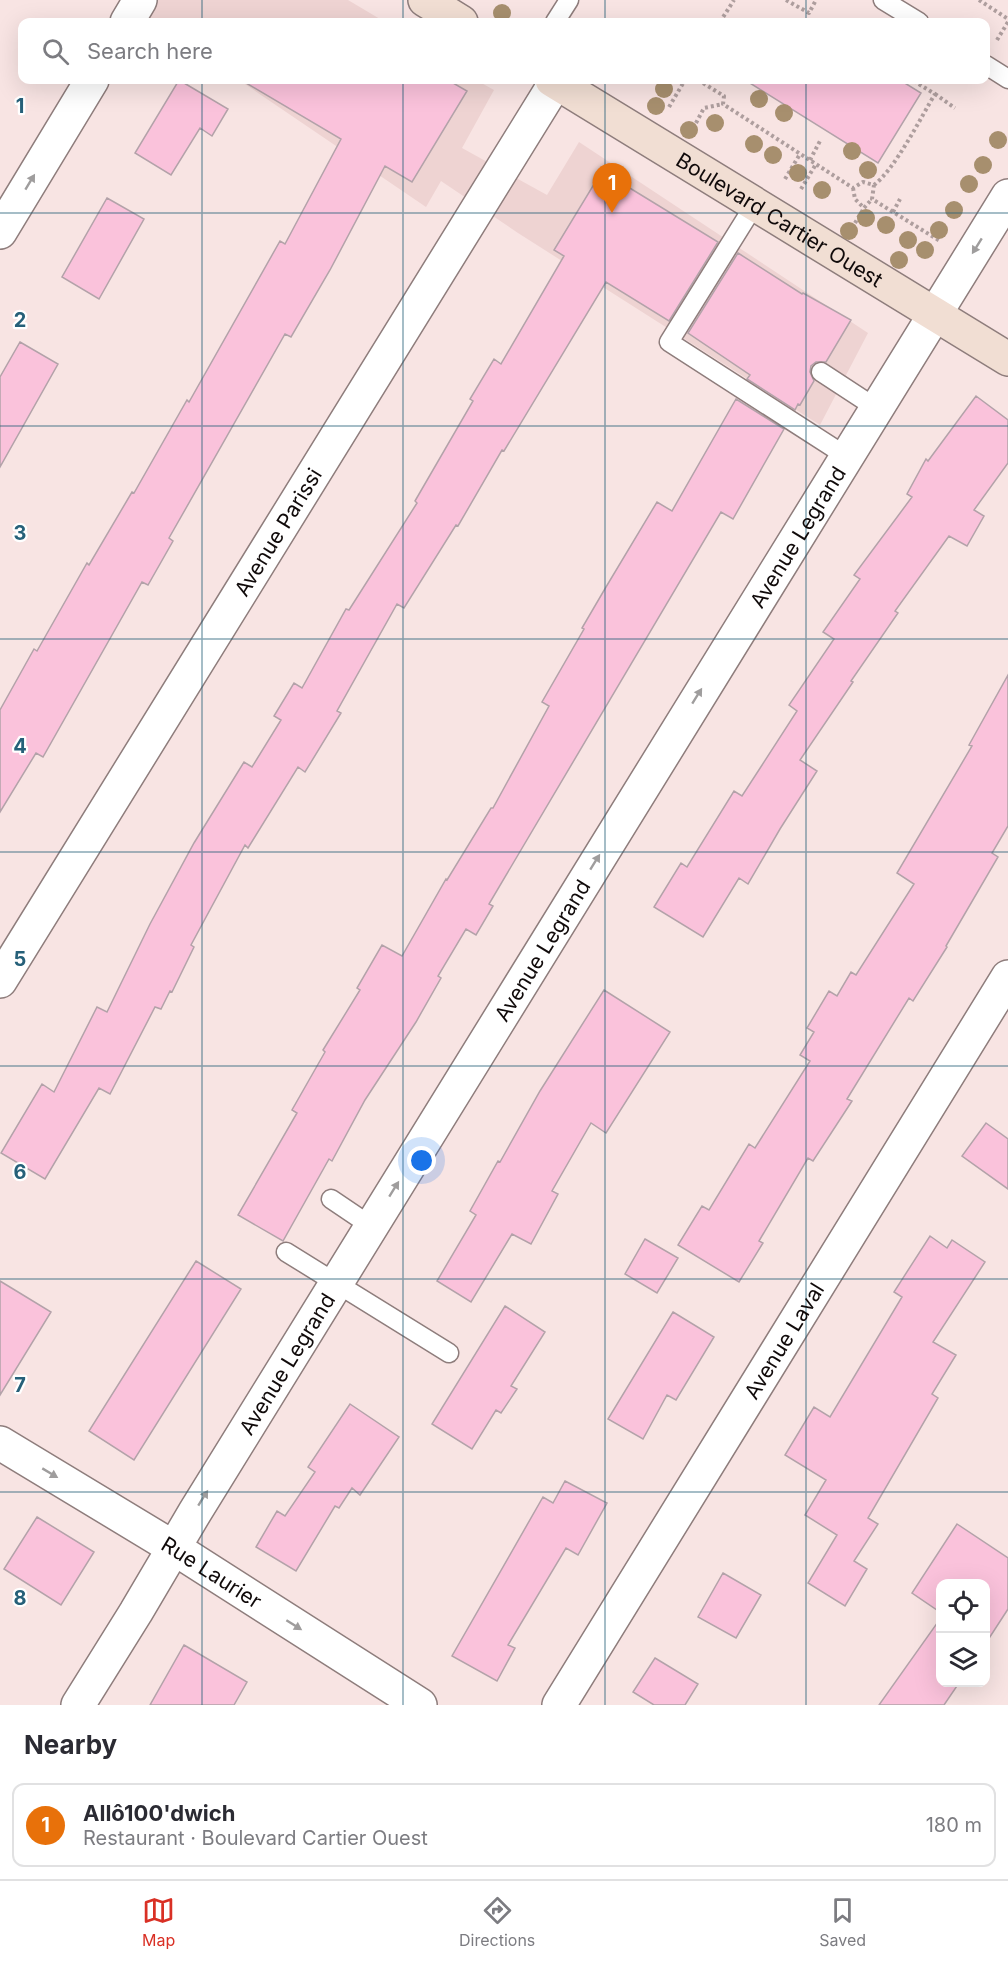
<!DOCTYPE html>
<html lang="en">
<head>
<meta charset="utf-8">
<style>
  :root { --surface:#fff; --page:#f7f7f7; --text:#2b2b33; --muted:#7c7c81; --line:#e1e1e2; --accent:#d93025 }
  body { margin:0; font-family:Inter,sans-serif; background:var(--page); color:var(--text) }
  .controls { position:absolute; right:18px; bottom:18px; display:grid; overflow:hidden; border-radius:12px; box-shadow:0 6px 24px #0002 }
  .controls button { width:54px; height:54px; display:grid; place-items:center; padding:0; border:0; border-bottom:2px solid var(--line); background:var(--surface); color:var(--text); font:30px sans-serif }
  .you { position:absolute; left:422px; top:1161px; width:21px; height:21px; margin:-15px; border:4px solid #fff; border-radius:50%; background:#1a73e8; box-shadow:0 0 0 9px #1a73e833 }
  .badge { display:grid; place-items:center; width:39px; height:39px; border-radius:50%; background:var(--accent); color:#fff; font-size:20px; font-weight:700 }
  .pin { position:absolute; translate:-50% -50px; filter:drop-shadow(0 2px 3px #0008) }
  .pin::after { content:''; position:absolute; top:32px; width:21px; height:18px; background:inherit; clip-path:polygon(0 0,100% 0,50% 100%) }
  .list { margin:0; padding:0; list-style:none }
  h2 { display:flex; justify-content:space-between; align-items:center; height:78px; margin:0; padding:0 24px; font-size:26px }
  h2 small { font-size:20px; font-weight:400; color:var(--muted) }
  .list li { display:grid; grid-template-columns:39px 1fr auto; gap:18px; align-items:center; box-sizing:border-box; height:84px; margin:0 12px 12px; padding:0 12px; border:2px solid var(--line); border-radius:12px }
  .list b { display:block; font-size:22px; white-space:nowrap }
  .list p { margin:0; font-size:20px; white-space:nowrap; color:var(--muted) }
  .list em { font-size:20px; font-style:normal; color:var(--muted) }
  .icon { flex:none; width:33px; height:33px; fill:none; stroke:currentColor; stroke-width:2; stroke-linecap:round; stroke-linejoin:round }
  .map { position:relative; flex:none; width:1008px; height:1705px; overflow:hidden }
  .search { position:absolute; background:var(--surface); box-shadow:0 6px 24px #0002; left:18px; right:18px; top:18px; height:66px; display:flex; align-items:center; gap:15px; box-sizing:border-box; padding:0 21px; border-radius:12px; color:var(--muted); font-size:22px }
  .sheet { height:174px; background:var(--surface) }
  nav { display:flex; justify-content:space-around; align-items:center; box-sizing:border-box; height:84px; border-top:2px solid var(--line); background:var(--surface); font-size:16px; color:var(--muted) }
  nav a { display:grid; justify-items:center; gap:3px }
  nav .on { color:var(--accent) }
  .map>svg:first-child { display:block }
  .built { fill:#eed3d2 }
  .building { fill:#fac2db; stroke:#b3a2a9; stroke-width:1.5 }
  .lines { fill:none; stroke-linecap:round; stroke-linejoin:round }
  .lane-casing { stroke:#8e7d7c; stroke-width:21 }
  .street-casing { stroke:#8e7d7c; stroke-width:36 }
  .secondary-casing { stroke:#8e7d7c; stroke-width:36 }
  .path { stroke:#ae9e9e; stroke-width:4; stroke-dasharray:3 3; stroke-linecap:butt }
  .lane { stroke:#fff; stroke-width:18 }
  .street { stroke:#fff; stroke-width:33 }
  .secondary { stroke:#f1ded3; stroke-width:33 }
  .tree { fill:#a78f6e }
  .oneway { fill:#9f9d9d }
  .grid { fill:none; stroke:#266079; stroke-width:1.5; stroke-opacity:0.55 }
  .labels { text-anchor:middle; dominant-baseline:central; stroke-width:4.5; stroke-linejoin:round; paint-order:stroke }
  .street-label { font-size:21px; fill:#100a0a; stroke:#fff }
  .grid-label { font-size:20px; text-anchor:middle; font-weight:bold; fill:#266079; stroke:#fff; stroke-width:4.5; stroke-linejoin:round; paint-order:stroke }
</style>
</head>
<body>
<div class="map">
<svg width="1008" height="1705" viewBox="0 0 1008 1705">
  <rect width="100%" height="100%" fill="#f8e4e3"/>
  <!-- built -->
  <path class="built" d="M123 0H348L385 22H156Z
    M239 80H476L494 90 462 148 547 195 579 142 868 333 820 425 518 233 441 181 426 207Z"/>
  <!-- building -->
  <path class="building" d="M179 80 228 109 212 136 200 128 171 175 135 153Z
    M241 80H448L467 91 412 182 385 166 330 270 291 337 285 334 169 538 173 541 148 585 142 582 43 757 36 753 0 812V710L34 649 37 651 87 563 89 565 132 492 134 493 187 400 189 402 280 241 285 244 341 139Z
    M745 80H900L921 93 878 163Z
    M602 171 718 242 669 321 606 282 504 451 502 450 458 526 456 525 404 608 397 604 337 711 341 713 305 772 298 767 248 848 245 845 191 945 194 947 172 992 170 991 161 1009 155 1007 110 1094 99 1088 45 1179 1 1153 42 1084 54 1092 97 1007 107 1012 150 924 194 843 244 762 252 767 281 720 274 716 294 683 302 688 346 609 349 610 417 503 415 501 473 401 470 399 494 359 501 364 564 256 554 250Z
    M107 198 144 219 99 299 62 277Z
    M738 253 802 294 803 293 851 320 826 362H816L811 366 810 372 814 381 800 405 798 404 795 410 747 379 750 375 688 333Z
    M20 342 58 364 0 467V377Z
    M976 396 1008 420V463L974 510 984 516 967 546 949 536 895 611 898 613 851 681 853 682 800 760 817 771 780 829 748 884 739 878 703 937 654 907 681 863 687 867 734 791 742 796 797 711 789 705 834 639 823 632 860 579 854 575 912 497 907 494 926 459 928 461Z
    M736 399 784 429 733 519 721 512 489 904 493 906 476 935 466 929 438 976 441 978 416 1022 365 1100 332 1161 329 1159 283 1241 238 1215 297 1113 292 1110 325 1052 323 1050 360 990 357 988 382 945 402 956 446 879 447 880 491 808H493L549 706 542 702 584 629 582 628 606 587 657 502 672 511Z
    M1008 675V826L992 853 998 857 946 946 947 947 913 1001 909 998 847 1099 852 1101 813 1161 808 1158 759 1241 763 1243 739 1282 678 1245 702 1206 709 1210 749 1144 755 1148 810 1061 800 1055 814 1032 807 1028 829 991 837 996 851 972 856 975 914 884 897 873 972 746 969 745Z
    M604 990 670 1032 606 1133 591 1123 552 1191 558 1194 531 1244 512 1234 471 1302 437 1281 476 1215 470 1211 498 1161 500 1162 540 1091Z
    M986 1123 1008 1139V1189L962 1156Z
    M930 1236 947 1248 952 1240 985 1262 933 1342 956 1355 932 1394 938 1398 868 1518 878 1524 854 1561 867 1569 845 1606 808 1583 837 1535 805 1515 826 1480 785 1455 814 1407 830 1417 902 1297 894 1292Z
    M645 1239 678 1258 657 1293 625 1274Z
    M196 1261 241 1289 134 1460 89 1431Z
    M0 1281 51 1312 0 1395Z
    M505 1306 545 1332 511 1386 517 1389 501 1413 496 1410 472 1449 432 1424Z
    M673 1312 714 1337 676 1400 667 1395 643 1439 608 1419Z
    M350 1404 399 1437 360 1495 352 1488 339 1508 335 1506 296 1571 256 1547 277 1511 285 1516 315 1472 308 1467Z
    M565 1481 607 1503 578 1555 566 1548 508 1645 515 1648 497 1681 452 1656 543 1497 553 1503Z
    M37 1517 94 1552 61 1605 4 1569Z
    M957 1524 1008 1558V1609L986 1643V1584H940V1612L912 1593Z
    M723 1573 761 1595 736 1638 698 1617Z
    M940 1619V1683H959L944 1705H879Z
    M184 1645 247 1682 234 1705H150Z
    M655 1658 698 1684 685 1705H654L633 1692Z"/>
  <g class="lines">
    <!-- lane casing -->
    <g class="lane-casing">
      <path id="lane" d="M883 0 919 22
        M555 22 569 0
        M986 65 1008 79
        M755 204 669 342 846 456
        M821 372 876 408
        M331 1199 371 1226
        M286 1252 449 1353"/>
    </g>
    <!-- street casing -->
    <g class="street-casing">
      <g id="street">
        <path d="M127 22 140 0"/>
        <path d="M0 232 92 80"/>
        <path id="s1" d="M0 981 556 82"/>
        <path id="s2" d="M0 1443 174 1548 420 1705"/>
        <path id="s3" d="M78 1705 136 1612 195 1512 1008 196"/>
        <path id="s4" d="M559 1705 1008 977"/>
      </g>
    </g>
    <!-- secondary casing -->
    <g class="secondary-casing">
      <g id="secondary">
        <path d="M425 0 461 22"/>
        <path id="s5" d="M552 80 1008 359"/>
      </g>
    </g>
    <!-- path -->
    <path class="path" d="M786 0 809 13 816 0
      M979 0 1008 19
      M720 22 734 0
      M997 40 1008 22
      M698 80 724 96 723 104 853 188 863 182 874 185 872 199 940 241
      M935 94 955 108
      M669 107 685 80
      M696 123 704 108 723 104
      M810 160 820 141
      M785 179 800 154
      M874 185C895 169 920 119 935 94L912 80
      M853 188 855 199 864 208 872 199
      M801 189 816 164
      M893 212 900 199
      M855 223 864 208"/>
    <!-- lane -->
    <use href="#lane" class="lane"/>
    <!-- street -->
    <use href="#street" class="street"/>
    <!-- secondary -->
    <use href="#secondary" class="secondary"/>
  </g>
  <!-- trees -->
  <g class="tree">
    <circle cx="502" cy="13" r="9"/>
    <circle cx="664" cy="89" r="9"/>
    <circle cx="759" cy="99" r="9"/>
    <circle cx="656" cy="106" r="9"/>
    <circle cx="784" cy="113" r="9"/>
    <circle cx="715" cy="123" r="9"/>
    <circle cx="689" cy="130" r="9"/>
    <circle cx="998" cy="140" r="9"/>
    <circle cx="754" cy="144" r="9"/>
    <circle cx="852" cy="151" r="9"/>
    <circle cx="773" cy="155" r="9"/>
    <circle cx="983" cy="165" r="9"/>
    <circle cx="868" cy="170" r="9"/>
    <circle cx="798" cy="173" r="9"/>
    <circle cx="969" cy="184" r="9"/>
    <circle cx="822" cy="190" r="9"/>
    <circle cx="954" cy="210" r="9"/>
    <circle cx="866" cy="218" r="9"/>
    <circle cx="886" cy="225" r="9"/>
    <circle cx="939" cy="230" r="9"/>
    <circle cx="849" cy="231" r="9"/>
    <circle cx="908" cy="240" r="9"/>
    <circle cx="925" cy="250" r="9"/>
    <circle cx="899" cy="260" r="9"/>
  </g>
  <!-- one-way arrows -->
  <defs><path id="oneway-solid" d="M-6-.8H1V-3.2L6.5 0L1 3.2V.8H-6Z" transform="scale(1.5)"/></defs>
  <g class="oneway">
    <use href="#oneway-solid" transform="translate(30 182) rotate(-59)"/>
    <use href="#oneway-solid" transform="translate(977 246) rotate(122)"/>
    <use href="#oneway-solid" transform="translate(697 696) rotate(-58)"/>
    <use href="#oneway-solid" transform="translate(595 862) rotate(-58)"/>
    <use href="#oneway-solid" transform="translate(394 1189) rotate(-58)"/>
    <use href="#oneway-solid" transform="translate(50 1473) rotate(31)"/>
    <use href="#oneway-solid" transform="translate(203 1498) rotate(-58)"/>
    <use href="#oneway-solid" transform="translate(294 1625) rotate(32)"/>
  </g>
  <!-- grid -->
  <path class="grid" d="M202 0V22M403 0V22M605 0V22M806 0V22M202 80V1705M403 80V1705M605 80V1705M806 80V1705M0 213H1008M0 426H1008M0 639H1008M0 852H1008M0 1066H1008M0 1279H1008M0 1492H1008"/>
  <g class="labels">
    <!-- street labels -->
    <g class="street-label">
      <text stroke="none"><textPath href="#s5" startOffset="267">Boulevard Cartier Ouest</textPath></text>
      <text stroke="none"><textPath href="#s1" startOffset="528">Avenue Parissi</textPath></text>
      <text stroke="none"><textPath href="#s3" startOffset="1372">Avenue Legrand</textPath></text>
      <text stroke="none"><textPath href="#s3" startOffset="886">Avenue Legrand</textPath></text>
      <text stroke="none"><textPath href="#s4" startOffset="428">Avenue Laval</textPath></text>
      <text stroke="none"><textPath href="#s3" startOffset="400">Avenue Legrand</textPath></text>
      <text stroke="none"><textPath href="#s2" startOffset="248">Rue Laurier</textPath></text>
    </g>
  </g>
  <g class="grid-label">
    <text x="20" y="113">1</text>
    <text x="20" y="327">2</text>
    <text x="20" y="540">3</text>
    <text x="20" y="753">4</text>
    <text x="20" y="966">5</text>
    <text x="20" y="1179">6</text>
    <text x="20" y="1392">7</text>
    <text x="20" y="1605">8</text>
  </g>
</svg>
<div class="controls">
<button><svg class="icon" aria-label="locate" viewBox="0 0 24 24"><circle cx="12" cy="12" r="6"/><path d="M12 2v4M12 18v4M2 12h4M18 12h4"/></svg></button>
<button><svg class="icon" aria-label="layers" viewBox="0 0 24 24"><path d="M12 4l9 5-9 5-9-5zM3 14l9 5 9-5"/></svg></button>
</div>
<div class="you"></div>
<div class="pin badge" style="left:612px;top:213px;background:#e8710a">1</div>
<div class="search"><svg class="icon" aria-label="search" viewBox="0 0 24 24"><circle cx="10" cy="10" r="6"/><path d="M15 15l6 6"/></svg>Search here</div>
</div>
<section class="sheet">
<h2>Nearby<small></small></h2>
<ul class="list">
<li><span class="badge" style="background:#e8710a">1</span><div><b>Allô100'dwich</b><p>Restaurant · Boulevard Cartier Ouest</p></div><em>180 m</em></li>
</ul>
</section>
<nav>
<a class="on"><svg class="icon" aria-label="map" viewBox="0 0 24 24"><path d="M3 6l6-2 6 2 6-2v14l-6 2-6-2-6 2zM9 4v14M15 6v14"/></svg>Map</a>
<a><svg class="icon" aria-label="directions" viewBox="0 0 24 24"><path d="M12 3l9 9-9 9-9-9zM9 14v-3h6M13 9l2 2-2 2"/></svg>Directions</a>
<a><svg class="icon" aria-label="saved" viewBox="0 0 24 24"><path d="M7 4h10v16l-5-4-5 4z"/></svg>Saved</a>
</nav>
</body>
</html>
